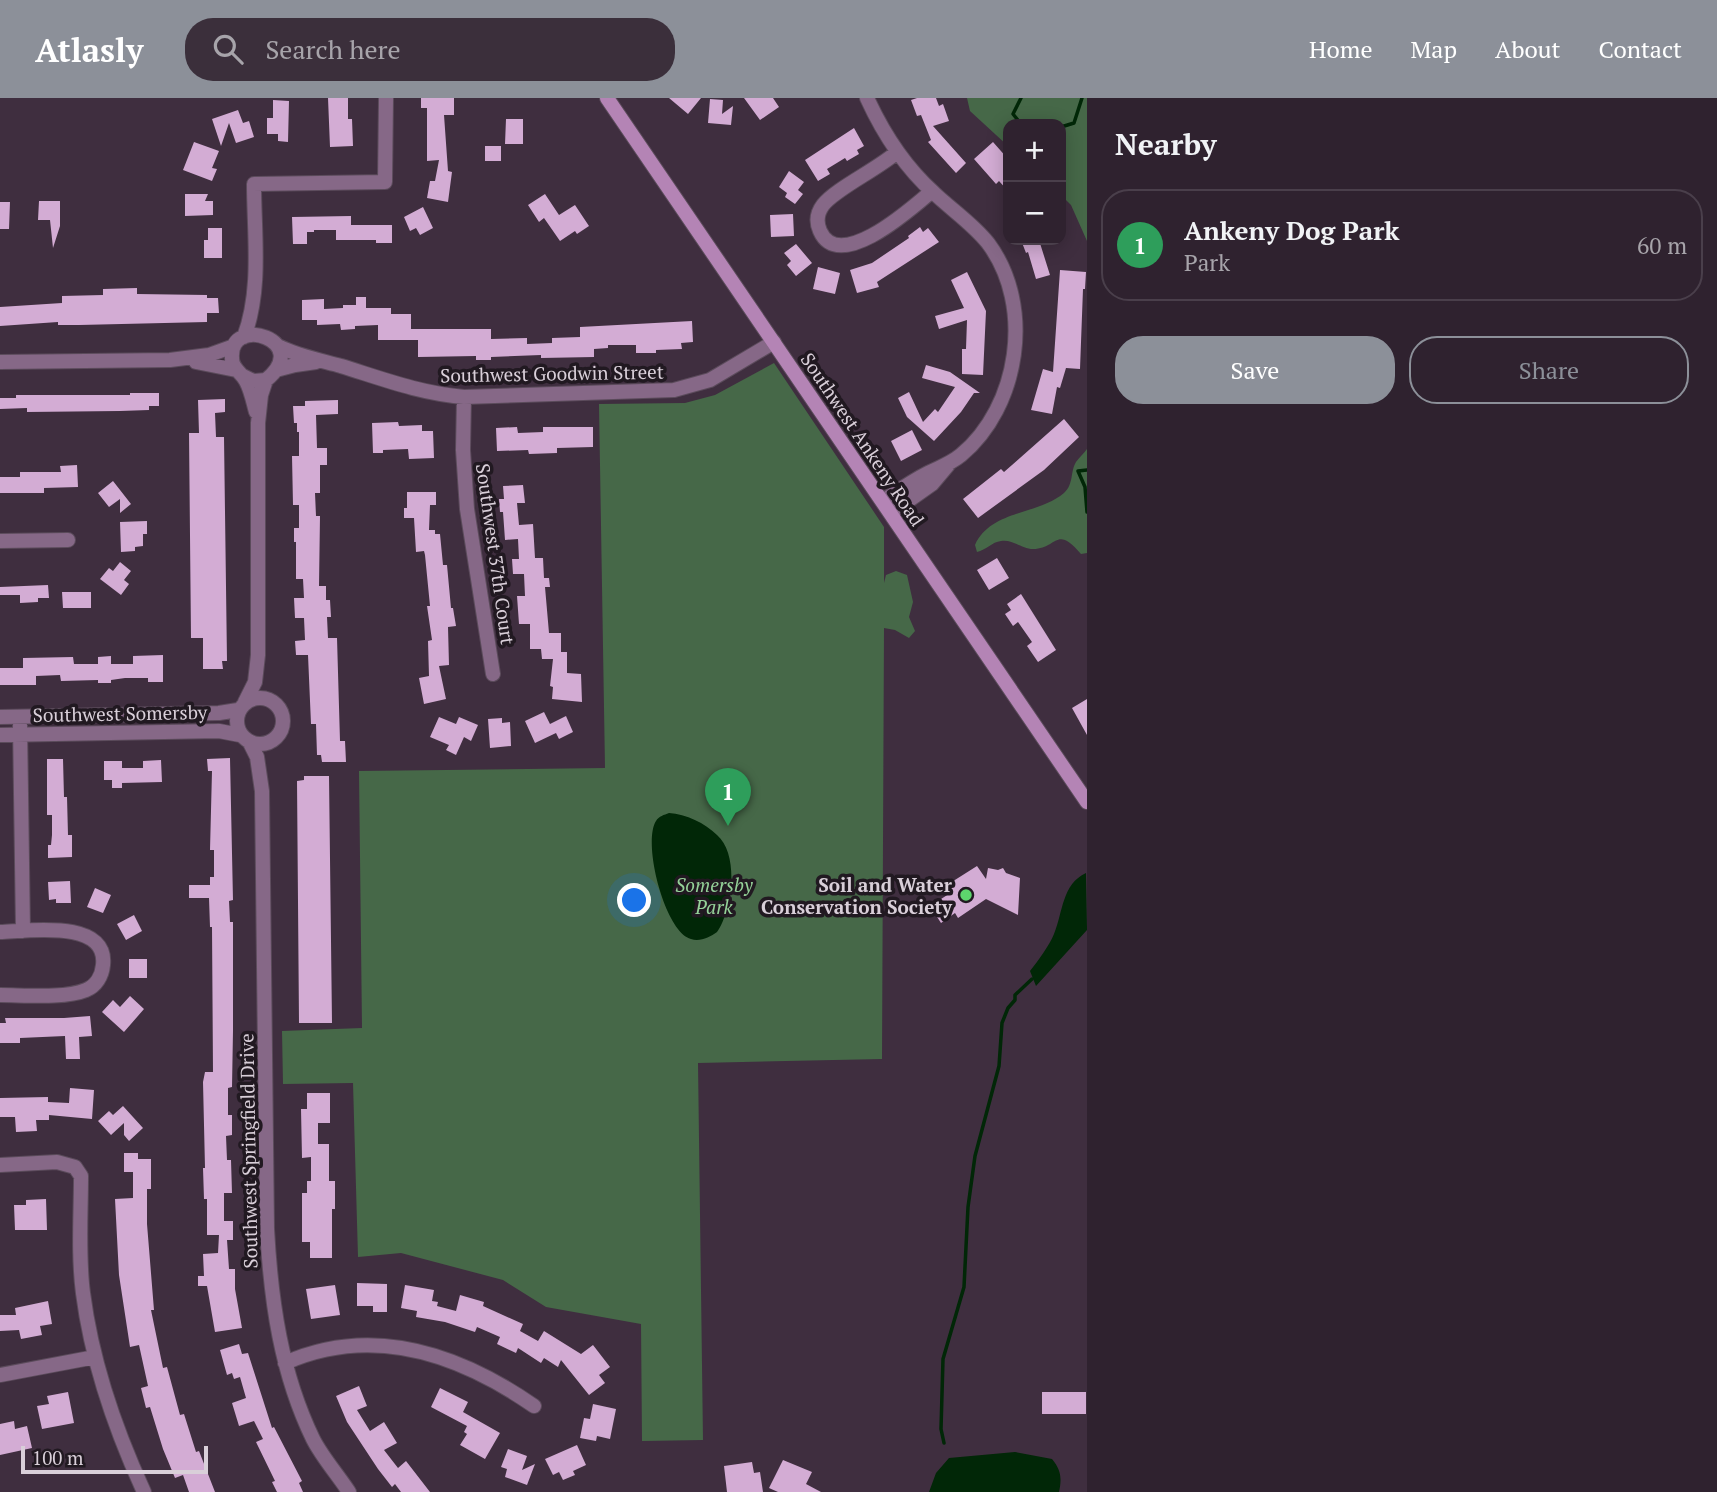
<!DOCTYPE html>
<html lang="en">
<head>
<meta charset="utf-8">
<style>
  :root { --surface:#2f222f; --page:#3b2f3b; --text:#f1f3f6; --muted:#a7a4aa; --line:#4a3f4b; --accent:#8c9099 }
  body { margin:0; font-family:"PT Serif",serif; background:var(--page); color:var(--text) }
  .controls { position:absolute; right:21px; top:21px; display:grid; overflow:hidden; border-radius:14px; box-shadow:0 4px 18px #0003 }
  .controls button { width:63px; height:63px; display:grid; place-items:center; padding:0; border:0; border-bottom:2px solid var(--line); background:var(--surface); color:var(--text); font:35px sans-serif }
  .scale { position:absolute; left:21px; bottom:18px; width:187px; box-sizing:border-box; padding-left:7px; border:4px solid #d9cfd9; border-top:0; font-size:19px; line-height:24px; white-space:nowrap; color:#d9cfd9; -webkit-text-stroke:5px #211921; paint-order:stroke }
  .you { position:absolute; left:635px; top:803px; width:24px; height:24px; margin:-18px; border:5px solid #fff; border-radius:50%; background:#1a73e8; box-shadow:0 0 0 10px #1a73e833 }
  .badge { display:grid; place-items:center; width:46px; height:46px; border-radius:50%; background:var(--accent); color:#fff; font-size:23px; font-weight:700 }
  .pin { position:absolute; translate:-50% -58px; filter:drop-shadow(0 2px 4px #0008) }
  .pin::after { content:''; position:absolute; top:37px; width:24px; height:21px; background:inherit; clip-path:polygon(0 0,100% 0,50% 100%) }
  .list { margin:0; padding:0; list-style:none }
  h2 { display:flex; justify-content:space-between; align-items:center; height:91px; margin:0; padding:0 28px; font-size:30px }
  h2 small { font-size:23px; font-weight:400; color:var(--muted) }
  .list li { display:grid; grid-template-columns:46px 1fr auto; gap:21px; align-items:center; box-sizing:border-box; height:112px; margin:0 14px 14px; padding:0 14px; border:2px solid var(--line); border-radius:28px }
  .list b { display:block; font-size:26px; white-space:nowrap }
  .list p { margin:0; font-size:23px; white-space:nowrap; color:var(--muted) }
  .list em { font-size:23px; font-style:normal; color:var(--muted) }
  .actions { display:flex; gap:14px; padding:21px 28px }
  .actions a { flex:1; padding:16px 0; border:2px solid var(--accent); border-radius:28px; text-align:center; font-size:24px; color:var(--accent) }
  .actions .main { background:var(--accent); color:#fff }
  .icon { flex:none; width:38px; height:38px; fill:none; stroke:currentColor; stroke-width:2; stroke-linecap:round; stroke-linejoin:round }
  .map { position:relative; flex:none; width:1087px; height:1394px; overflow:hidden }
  header { display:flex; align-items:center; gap:42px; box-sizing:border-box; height:98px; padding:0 35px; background:var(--accent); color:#fff }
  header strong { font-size:33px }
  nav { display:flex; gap:38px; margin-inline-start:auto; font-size:24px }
  .search { width:490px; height:63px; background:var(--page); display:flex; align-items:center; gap:18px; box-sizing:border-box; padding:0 24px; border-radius:28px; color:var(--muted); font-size:26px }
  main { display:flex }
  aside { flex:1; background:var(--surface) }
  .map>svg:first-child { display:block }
  .green { fill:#466848 }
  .water { fill:#012707 }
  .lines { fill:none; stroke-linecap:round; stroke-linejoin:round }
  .stream { stroke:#012707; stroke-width:3.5 }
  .building { fill:#d3acd4 }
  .street-casing { stroke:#5b4b5b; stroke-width:16 }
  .secondary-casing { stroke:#5b4b5b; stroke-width:16 }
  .street { stroke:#866887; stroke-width:14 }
  .secondary { stroke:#b484b5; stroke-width:14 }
  .poi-dot { fill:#5dd56d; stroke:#211921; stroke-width:2.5 }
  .labels { text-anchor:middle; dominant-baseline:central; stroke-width:7; stroke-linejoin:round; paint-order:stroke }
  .street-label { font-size:19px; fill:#d9cfd9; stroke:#211921 }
  .park-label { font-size:19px; font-style:italic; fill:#95d299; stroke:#211921 }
  .poi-label { font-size:19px; font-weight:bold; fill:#d9cfd9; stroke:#211921; text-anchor:end }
</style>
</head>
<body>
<header>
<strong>Atlasly</strong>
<div class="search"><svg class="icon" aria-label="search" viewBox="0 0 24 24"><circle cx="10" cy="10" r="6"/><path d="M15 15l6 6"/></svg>Search here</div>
<nav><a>Home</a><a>Map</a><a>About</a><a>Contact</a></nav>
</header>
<main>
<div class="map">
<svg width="1087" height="1394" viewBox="0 0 1087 1394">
  <rect width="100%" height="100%" fill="#3f2e3f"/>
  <!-- green -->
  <path class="green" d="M967 0H1087V143L1071 107 1061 97V26H1008V48L970 13Z
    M774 265 884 429V485L886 477 896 473 907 477 913 504 909 519 915 533 909 540 895 532 884 530 882 961 698 965 703 1342 642 1343 641 1226 546 1209 503 1182 401 1155 358 1159 353 985 283 986 282 933 362 930 359 673 605 670 599 306 685 305 715 297Z
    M1087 351V455L1081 456C1056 426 1057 451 1033 451 1022 451 1013 441 1001 443 992 444 986 452 977 454L975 447C991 412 1038 417 1064 395 1074 386 1070 374 1076 364 1079 360 1084 355 1087 351Z"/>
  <!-- water -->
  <path class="water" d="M669 715C686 716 705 725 717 737 740 757 732 813 717 834 710 839 700 844 691 841 665 834 642 745 656 723 659 718 664 717 669 715Z
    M1086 775 1087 832 1036 888 1030 873C1038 863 1049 848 1054 836 1063 814 1062 786 1086 775Z
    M1015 1354 1052 1361C1061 1372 1062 1380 1059 1394H929L936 1375 949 1360Z"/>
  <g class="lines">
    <!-- stream -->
    <path class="stream" d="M1021 26 1013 16 1021 0
      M1061 29 1074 25 1082 0
      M1087 372 1078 373 1085 389 1087 414
      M944 1345 941 1331 943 1261 964 1189 968 1109 975 1058 999 968 1002 925 1008 910 1015 902V897L1032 881"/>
  </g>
  <!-- building -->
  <path class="building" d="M328 0H348V21H352L353 48 330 49Z
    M421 0H454V17H444L448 73 452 74 448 104 427 100 430 83H435L439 62 427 63V10H421Z
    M669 0H701L688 16Z
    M744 0H773L779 9 760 22Z
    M917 0H936L939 8 943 6 949 23 933 28 966 65 956 75 928 44 931 42 921 17 917 18 911 2Z
    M710 1 723 2 722 16 733 8 731 27 708 25Z
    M273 2 289 3 288 44 278 43V36H267V20H273Z
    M238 12 243 25 249 23 254 39 236 45 229 25 221 48 212 21Z
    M506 21H523V46H505Z
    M854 30 864 48 857 52 859 56 847 63 845 60 827 71 830 76 818 83 805 62Z
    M194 44 219 53 212 70 217 71 212 83 183 72Z
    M993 44 1008 61V93L999 83 996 86 974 61Z
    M485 48H501V63H485Z
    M789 73 804 84 798 92 803 96 795 106 785 99 787 95 779 89Z
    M185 96H208L205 103H213V117L185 118Z
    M545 96 559 117 575 107 589 128 577 136 575 133 560 143 544 120 539 124 528 107Z
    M39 103H60V128L53 150 50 122H38Z
    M0 104H10L9 131H0Z
    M423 109 433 130 420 137 416 130 410 133 404 119Z
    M793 116 794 138 771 139 770 117Z
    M351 118V127H392V145H376V142H336V132H314V134H307V146H293L292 119Z
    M920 129 923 134 928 130 939 144 877 184 879 189 857 195 850 172 872 165 909 140 908 138Z
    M208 130H222V160H204V142H208Z
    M1021 142H1039L1050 177 1036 181 1028 154 1026 155Z
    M796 146 812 165 796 178 787 167 791 163 784 155Z
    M818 169 840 175 835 196 813 191Z
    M1060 172 1086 174 1085 191H1083L1080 271 1066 270 1060 290 1057 289 1052 316 1031 312 1043 271 1053 274Z
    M967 174 986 213 983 277 962 276V251H966L967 222 939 231 935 218 964 210 951 182Z
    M137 190V196L207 197V200H218L219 215H207V224L79 227H58V224L0 228V209L62 205V198L103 197V191Z
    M356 199H366V210H391V216H411V231H491V241L527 240V246L552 245V240L580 239V229L692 223 693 244 681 245 682 251 656 252V255H636V247H608V250L594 251V259L541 260V257L491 259V262H476V258L418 259V242H378V227L355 228V231L341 232 340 226 317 227V222H302V202L324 201V211L343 210V207H356Z
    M926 267 950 274 980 295H974L961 314 934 343 907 319 898 300 909 294 923 324 935 311 938 314 955 289 922 280Z
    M130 295H159V308H149V312L120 313 27 314V310L0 311V300H16V297H130Z
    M225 301V314L215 315 216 339H224L227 563H222L223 571H203V540H191L189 335H199L198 302Z
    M338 302V316L316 317 317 350H327V367H320V395H315L316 418H320L319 488H326V502H330L331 519H327L328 540H337L340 643H345L346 664H322L321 657H317L316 626H311L308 557H296L295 543 305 542 304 520H295L294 500H304L303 481H296V444H294V430H299V407H293L292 358H299V334H297V325H294L293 308H305V303Z
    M1064 321 1079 339 1044 372 978 420 963 401 1001 371 1004 374Z
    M398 324 399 328 422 327V333H433L434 360 409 361 408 351 383 352V355H373L372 325Z
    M517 329 518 335 543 334V329H593V349L557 350V355L529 356 528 352 497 353 496 330Z
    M912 332 922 352 901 363 891 343Z
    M77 367 78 389 44 390V395H0V379H20V374H61L60 368Z
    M113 383 131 406 120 415V401L109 409 98 395Z
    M523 387 525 405H517L519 427 533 426 535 460H543L544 480H549L550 489H545L549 535H561V554H567V575L581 576 582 604 552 601 553 589 550 588 553 561H542L541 551H530V526H519L517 498H525L524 476H513L512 461H519L518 441 505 442 503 414H500L499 401H504L503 388Z
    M407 394H436V407H430L429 432H435V436H440L443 467H447L451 510H453L456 528 448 529 449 567 439 568 446 601 424 606 419 580 429 578 428 543 432 542 427 508H430L425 457 424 453 416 454 414 420H404V410H407Z
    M147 423V436H143V448L135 449V453L121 454 120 424Z
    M997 460 1009 480 989 492 977 472Z
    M120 464 131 473 124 482 129 486 121 497 100 481 109 470 113 473Z
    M48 487 49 500H38V504L20 505V497H0V489Z
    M62 494H91V510H63Z
    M1021 496 1056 552 1038 564 1027 548 1032 544 1018 524 1013 528 1005 516 1011 512 1007 506Z
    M163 557V584H148V580H125L111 582V585H98V582L61 583 60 577 36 578V587H0V570H23V560L73 559 74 566H98V559L111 558V566H133V558Z
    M1087 601V637L1072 610Z
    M544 614 550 626 566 618 573 634 559 641 556 635 535 645 525 623Z
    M439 619 456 626 459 619 478 627 471 643 464 639 456 657 446 652 449 647 430 639Z
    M502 620V625L510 624 511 648 490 650 488 621Z
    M230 660 233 802 229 803 230 824H233V933L232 989 228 990V1017H232V1037L226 1038 227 1062H231L232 1095H224V1123H233V1142H227L229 1171H235V1191L242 1230 215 1234 207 1188H198V1178H204L203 1156 218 1155 219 1137H207V1101H204L203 1070H205L203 984 205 974H213L212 829H210L209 800H189V787H210V779H214V752H210L212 673H208L207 661Z
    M47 661H63L64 699H67L68 737H72V759L48 760V747H51L52 737V717H47Z
    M161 662 162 684 122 685V690H112V682H104V663H122V670H143V663Z
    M304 678H329L332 925H299L297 683 304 682Z
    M977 768 986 781 988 770 998 772 1003 770 1006 775 1020 780 1018 817 986 801 958 820 955 815 941 825 930 808 952 794 947 787Z
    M70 783 71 805H56V801L49 802 48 784Z
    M95 790 111 797 103 815 87 809Z
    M134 817 142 833 126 842 117 826Z
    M129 861H147V880H129Z
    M130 898 144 911 124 934 102 914 113 902 120 909Z
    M90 918 92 938 79 939 80 961H66L65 938 20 940V945H0V925H6L5 920H64Z
    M70 990 94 992 92 1021 49 1017V1022H36L37 1033 16 1034 15 1019H0V1000L48 999V1004L69 1005Z
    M307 995H330V1025H318V1046H329V1083H335V1111H332V1160H310V1144H302V1095H307V1083H311V1059L302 1060 301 1011H307Z
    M123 1008 143 1030 129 1043 124 1037V1025L111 1037 98 1023 109 1013 113 1017Z
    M124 1055H138V1061H151V1091H147V1126L154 1212H151L163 1270 167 1269 180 1317 184 1316 196 1354 199 1353 215 1394H189L183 1377 175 1380 163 1351 150 1309 146 1310 141 1290 148 1288 139 1247 130 1249 119 1177 115 1101 133 1100V1074H124Z
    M46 1101 47 1132H15L14 1107H26V1102Z
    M357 1185 387 1186V1214H373V1208H357Z
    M335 1187 340 1217 311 1221 306 1191Z
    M405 1187 434 1192 432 1203 438 1204 437 1208 456 1213 460 1197 484 1204 483 1208 523 1226 520 1233 538 1243 544 1233 581 1256 593 1247 610 1269 599 1277 605 1285 589 1297 561 1262 558 1269 544 1260 541 1265 518 1250 516 1255 497 1246 500 1239 477 1229 475 1234 445 1224 416 1219 417 1213 401 1210Z
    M48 1203 52 1226 40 1228 42 1237 21 1241 19 1232 0 1233V1217H16L15 1210Z
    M239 1246 242 1256 248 1255 272 1330 274 1329 302 1383 299 1385 303 1394H277L272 1384 275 1383 256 1344 263 1341 254 1323 239 1328 232 1305 246 1300 240 1279 234 1281 232 1275 227 1277 220 1252Z
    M359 1288 367 1308 357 1312 370 1333 384 1324 397 1345 384 1352 398 1370 406 1363 430 1394H401L395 1386 392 1389 378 1371 347 1324 336 1298Z
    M440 1290 468 1304 463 1314 500 1335 485 1361 460 1347 467 1336 464 1334 467 1328 431 1309Z
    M68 1294 74 1325 42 1331 37 1308 49 1306 47 1298Z
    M1042 1294H1086V1316H1042Z
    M593 1306 616 1311 610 1341 597 1338 596 1343 580 1340 584 1320 590 1321Z
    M14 1323 15 1331 27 1328 32 1350 0 1357V1326Z
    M577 1347 586 1367 573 1373 575 1377 563 1382 559 1374 553 1377 545 1361Z
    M508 1351 527 1358 522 1372 535 1366 527 1387 505 1379 507 1371 501 1369Z
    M783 1362 812 1374 806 1386 821 1394H778L769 1390Z
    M752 1364 754 1375 760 1374 763 1394H727L724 1368Z"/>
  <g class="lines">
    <!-- street casing -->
    <g class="street-casing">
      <path id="street" d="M867 0C883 35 905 69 934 95 952 112 973 126 988 145 1035 208 1019 309 961 357 950 366 940 369 928 375 912 383 898 393 883 403
        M897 54C878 71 835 91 823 107 817 115 816 124 820 133 839 176 912 110 932 93
        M244 239C262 191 254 136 254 86L385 84 386 0
        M278 248C298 258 319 262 341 268 383 281 419 295 464 299L674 292 710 282 774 244
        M0 264 170 262 209 257 234 248
        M196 264 236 272
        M276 272 295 267 316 264
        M243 278 253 283 266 282C314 243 229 215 232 260 232 271 241 274 246 283 251 292 253 303 256 314
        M464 299 463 352 467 411 493 576
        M891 415 932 386 948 367
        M0 443 68 442
        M237 623a23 23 0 1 1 46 0a23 23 0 1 1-46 0Z
        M245 604 255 584 258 557V325L261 297 266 282
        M0 619 219 615 238 612
        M20 627 23 833
        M0 637 219 633 240 637
        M249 643 257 659 262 693 267 1131C271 1204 281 1275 313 1341 322 1359 338 1377 349 1394
        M0 834C29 833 108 821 103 867 102 878 96 888 86 892 64 901 24 897 0 897
        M0 1067 57 1064 75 1069 81 1078C81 1116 78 1157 83 1195 92 1265 115 1331 144 1394
        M285 1265C373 1226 459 1256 534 1308
        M0 1277 95 1259"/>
    </g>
    <!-- secondary casing -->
    <g class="secondary-casing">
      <path id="secondary" d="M607 0 1087 704"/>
    </g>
    <!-- street -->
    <use href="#street" class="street"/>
    <!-- secondary -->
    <use href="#secondary" class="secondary"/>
  </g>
  <!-- markers -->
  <circle class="poi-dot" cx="966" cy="797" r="7"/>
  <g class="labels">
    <!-- street labels -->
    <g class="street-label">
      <text transform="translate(552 275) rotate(-1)">Southwest Goodwin Street</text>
      <text transform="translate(863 341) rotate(56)">Southwest Ankeny Road</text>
      <text transform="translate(496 456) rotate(82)">Southwest 37th Court</text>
      <text transform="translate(120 615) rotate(-1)">Southwest Somersby</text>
      <text transform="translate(248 1053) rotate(-91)">Southwest Springfield Drive</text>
    </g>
    <!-- park labels -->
    <g class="park-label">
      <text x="714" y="786">Somersby<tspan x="714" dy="22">Park</tspan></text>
    </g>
    <!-- poi labels -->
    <g class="poi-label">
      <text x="952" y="786">Soil and Water<tspan x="952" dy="22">Conservation Society</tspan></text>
    </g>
  </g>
</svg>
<div class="controls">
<button>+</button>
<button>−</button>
</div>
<div class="scale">100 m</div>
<div class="you"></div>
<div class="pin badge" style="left:728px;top:728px;background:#2e9e5b">1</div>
</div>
<aside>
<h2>Nearby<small></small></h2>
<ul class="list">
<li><span class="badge" style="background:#2e9e5b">1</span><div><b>Ankeny Dog Park</b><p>Park</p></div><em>60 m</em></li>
</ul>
<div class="actions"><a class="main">Save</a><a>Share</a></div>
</aside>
</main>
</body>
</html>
